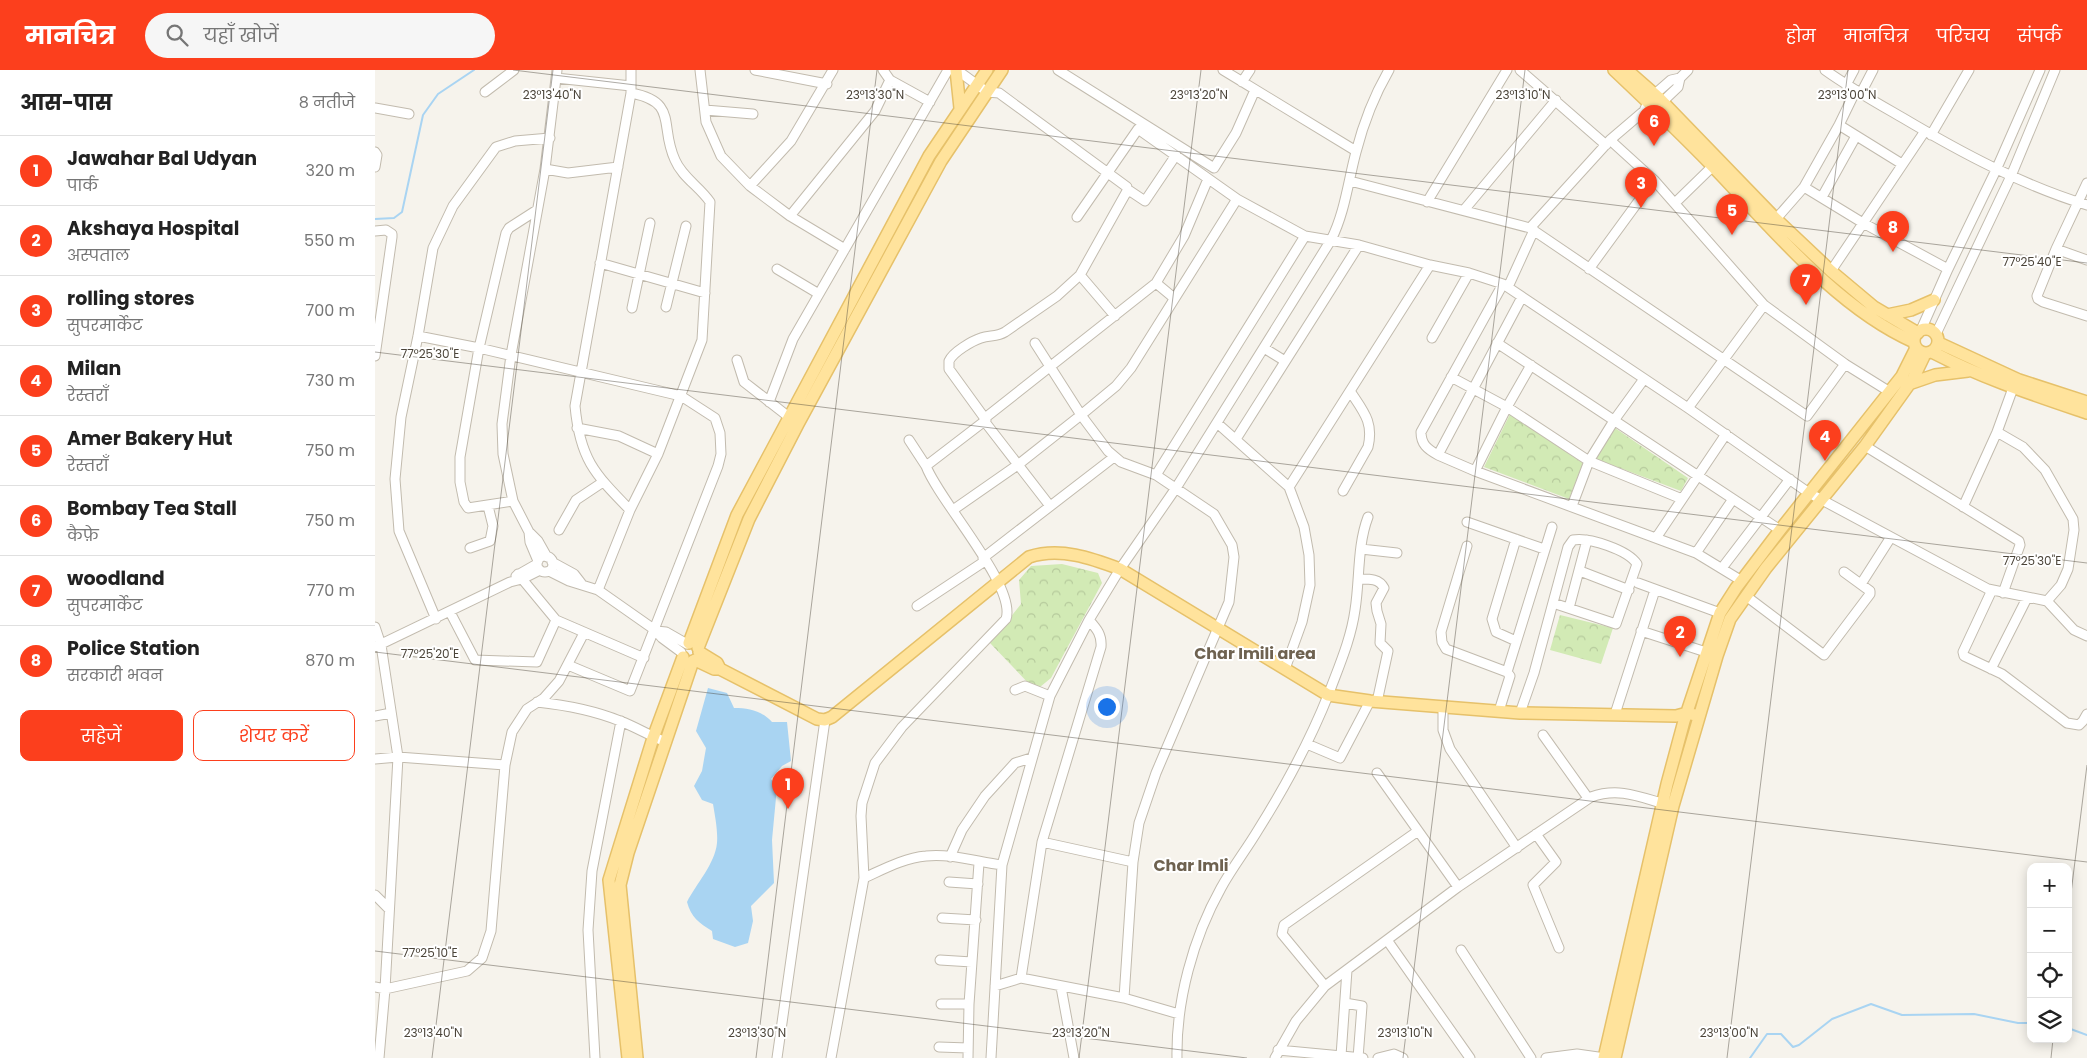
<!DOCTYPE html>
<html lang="hi">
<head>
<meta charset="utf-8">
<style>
  :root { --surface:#fff; --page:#f6f6f6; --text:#222; --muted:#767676; --line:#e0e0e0; --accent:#fc3f1d }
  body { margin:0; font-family:Poppins,"Noto Sans Devanagari",sans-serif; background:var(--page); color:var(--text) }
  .controls { position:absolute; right:15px; bottom:15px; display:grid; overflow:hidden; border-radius:10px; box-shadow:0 2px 12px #0003 }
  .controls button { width:45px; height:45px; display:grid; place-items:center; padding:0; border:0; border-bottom:1px solid var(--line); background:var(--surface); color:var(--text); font:25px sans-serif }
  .you { position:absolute; left:731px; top:636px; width:18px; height:18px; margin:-12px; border:4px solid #fff; border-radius:50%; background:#1a73e8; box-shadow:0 0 0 8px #1a73e833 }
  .badge { display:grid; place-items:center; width:32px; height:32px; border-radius:50%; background:var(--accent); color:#fff; font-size:16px; font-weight:700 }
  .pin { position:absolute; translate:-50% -41px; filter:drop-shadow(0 1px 2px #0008) }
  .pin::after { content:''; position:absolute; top:26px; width:18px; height:15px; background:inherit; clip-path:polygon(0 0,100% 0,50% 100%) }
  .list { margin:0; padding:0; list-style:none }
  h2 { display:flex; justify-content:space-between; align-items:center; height:65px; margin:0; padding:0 20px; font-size:21px }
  h2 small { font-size:16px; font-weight:400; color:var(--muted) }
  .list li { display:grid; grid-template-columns:32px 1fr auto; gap:15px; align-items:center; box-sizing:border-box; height:70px; padding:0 20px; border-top:1px solid var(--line) }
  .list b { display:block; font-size:19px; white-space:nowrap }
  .list p { margin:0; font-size:16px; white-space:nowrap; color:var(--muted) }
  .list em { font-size:16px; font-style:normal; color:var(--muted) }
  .actions { display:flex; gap:10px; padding:15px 20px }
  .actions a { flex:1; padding:11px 0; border:1px solid var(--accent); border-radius:10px; text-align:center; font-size:18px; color:var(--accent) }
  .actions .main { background:var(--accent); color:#fff }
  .icon { flex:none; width:28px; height:28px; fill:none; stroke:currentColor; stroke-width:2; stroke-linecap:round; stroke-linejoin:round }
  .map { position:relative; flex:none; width:1712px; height:988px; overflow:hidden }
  header { display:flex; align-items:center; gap:30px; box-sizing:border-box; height:70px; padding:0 25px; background:var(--accent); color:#fff }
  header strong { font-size:24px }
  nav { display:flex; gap:28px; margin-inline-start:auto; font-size:18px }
  .search { width:350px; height:45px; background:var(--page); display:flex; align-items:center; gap:12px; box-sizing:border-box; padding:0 18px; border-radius:28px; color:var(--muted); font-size:19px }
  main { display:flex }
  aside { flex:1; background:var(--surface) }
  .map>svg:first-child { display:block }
  .forest { fill:url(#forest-crowns) }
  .water { fill:#a9d4f2 }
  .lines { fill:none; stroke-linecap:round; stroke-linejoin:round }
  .stream { stroke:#a9d4f2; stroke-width:2 }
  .minor-casing { stroke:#c2bbae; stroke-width:11 }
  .major-casing { stroke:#e6c16a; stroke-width:14 }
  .minor { stroke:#fff; stroke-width:9 }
  .major { stroke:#ffe39c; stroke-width:11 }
  .ticks { fill:none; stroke:#4b4439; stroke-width:1; stroke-opacity:0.45 }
  .labels { text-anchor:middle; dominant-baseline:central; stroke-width:4; stroke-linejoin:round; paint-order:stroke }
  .neighbourhood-label { font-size:16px; font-weight:bold; fill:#6e6250; stroke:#fff }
  .ticks-label { font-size:12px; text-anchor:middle; fill:#4b4439; stroke:#fff; stroke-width:4; stroke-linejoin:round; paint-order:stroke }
</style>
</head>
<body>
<header>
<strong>मानचित्र</strong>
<div class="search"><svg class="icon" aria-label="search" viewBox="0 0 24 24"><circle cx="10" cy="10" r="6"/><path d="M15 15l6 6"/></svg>यहाँ खोजें</div>
<nav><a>होम</a><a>मानचित्र</a><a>परिचय</a><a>संपर्क</a></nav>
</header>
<main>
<aside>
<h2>आस-पास<small>8 नतीजे</small></h2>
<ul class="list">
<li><span class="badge">1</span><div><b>Jawahar Bal Udyan</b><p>पार्क</p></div><em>320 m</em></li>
<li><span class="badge">2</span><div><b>Akshaya Hospital</b><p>अस्पताल</p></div><em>550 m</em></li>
<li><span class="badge">3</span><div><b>rolling stores</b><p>सुपरमार्केट</p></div><em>700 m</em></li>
<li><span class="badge">4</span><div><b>Milan</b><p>रेस्तराँ</p></div><em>730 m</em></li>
<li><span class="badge">5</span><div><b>Amer Bakery Hut</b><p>रेस्तराँ</p></div><em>750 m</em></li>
<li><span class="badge">6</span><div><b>Bombay Tea Stall</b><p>कैफ़े</p></div><em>750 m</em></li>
<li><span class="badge">7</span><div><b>woodland</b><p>सुपरमार्केट</p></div><em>770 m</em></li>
<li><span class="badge">8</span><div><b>Police Station</b><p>सरकारी भवन</p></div><em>870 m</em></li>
</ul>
<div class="actions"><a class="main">सहेजें</a><a>शेयर करें</a></div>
</aside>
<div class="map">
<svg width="1712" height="988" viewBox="0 0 1712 988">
  <defs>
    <pattern id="forest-crowns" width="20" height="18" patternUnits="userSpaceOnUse" patternTransform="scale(1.25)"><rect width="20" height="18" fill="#d2eab5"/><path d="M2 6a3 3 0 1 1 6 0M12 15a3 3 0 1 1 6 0" fill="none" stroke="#b6ca9c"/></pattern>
  </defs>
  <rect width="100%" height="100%" fill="#f6f3ec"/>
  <!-- forest -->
  <path class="forest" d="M1135 344 1208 393 1194 429 1109 397Z
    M1240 358 1313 408 1306 421 1221 389Z
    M687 494 723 503 727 513 676 608 665 617 656 616 615 573 646 534 644 510 656 496Z
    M1185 545 1238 558 1226 594 1175 580Z"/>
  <!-- water -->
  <path class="water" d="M333 618 352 623 359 638C374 638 387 641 397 652H412L416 691 407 696 396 709 402 717 397 770 399 813 376 836 378 851 373 873 360 877 338 869 337 861C324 853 316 847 312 832 321 814 340 794 342 773 343 761 340 746 338 734L327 730 319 716 327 701 331 678 321 661Z"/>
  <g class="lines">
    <!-- stream -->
    <path class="stream" d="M0 149 19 148 27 142 48 45 63 24 99 0
      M1693 958 1712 965
      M1375 988 1392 964H1406L1418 977 1424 975 1457 949 1496 934 1527 945 1599 944 1643 953H1656"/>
    <!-- minor casing -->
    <g class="minor-casing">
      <path id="minor" d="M325 0 331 52 346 86 375 116 415 146 470 179
        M380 0 452 14
        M683 0 839 98 861 63 880 20
        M848 0 981 81
        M1145 0 1231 75
        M1450 0C1475 18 1502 33 1528 48 1587 83 1647 115 1712 135
        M181 8 256 16
        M515 10 555 32
        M867 12 875 0
        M1471 15 1479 0
        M110 22 139 0
        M1486 23 1498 0
        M1283 36 1303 17 1305 8 1313 0
        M0 38 34 44
        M330 40 378 44
        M1464 55 1527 94
        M1556 65 1594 0
        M1235 70 1279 110 1389 235 1470 294 1515 322
        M0 82 2 85 0 97
        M170 99 193 103 243 97
        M975 111 1155 158 1432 346 1470 294
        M1712 113 1681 179 1662 226 1663 229 1668 232 1712 246
        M375 116 416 71 458 0
        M1429 117 1488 153 1573 199
        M752 119 770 131 801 85
        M1447 127 1481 66
        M1052 132 1132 0
        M1300 133 1338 96
        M1089 140 1181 30
        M415 146 500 41 515 10 508 0
        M702 147 763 59 862 129 930 166 984 175 1055 195 1094 203 1128 214 1313 338 1434 423 1613 519 1672 531 1699 560 1712 566
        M1401 149 1429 117 1464 55 1481 20
        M1155 158 1235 70 1269 41 1273 32 1280 24 1296 10 1305 8
        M0 161 11 160 17 164V167L0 286
        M1681 179 1712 190
        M225 193 330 223
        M402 199 444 224
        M1214 199 1279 110
        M1456 201 1550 61
        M705 205 740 246
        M781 213 799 228
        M1133 217 1159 160
        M1147 227 1063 385 1100 401 1321 483 1367 511
        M291 237 311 156
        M257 238 275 153
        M1546 260 1573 199 1621 100 1665 0
        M1561 264 1636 106 1680 0
        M43 266 104 278 306 326 340 348 345 363 346 384 343 396 255 621 193 595
        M1057 268 1094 203
        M660 273 706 345 733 381 746 392 781 405 839 444 857 475 859 487 854 532 781 703 764 753 758 792 749 928
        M1122 273 1405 460
        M889 278 910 291
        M362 290 369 312 419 351
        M1076 307 1132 337 1214 391 1307 429
        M394 332 418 269 573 0
        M1313 338 1389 235
        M610 348 781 213 809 166 833 109
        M610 352 675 436
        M842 353 914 417 929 457 934 485 935 515 927 552 910 599
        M202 358 244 366 283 384
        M1622 362 1648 377 1670 400 1698 449 1699 460 1693 499 1686 515 1672 531
        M861 369 984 175
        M534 370 551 396
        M1490 376 1644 471 1645 475 1628 523
        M1063 385C1052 379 1046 374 1046 362L1128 214
        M1100 401 1132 337 1156 295
        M781 405 930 166
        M914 417 1055 195
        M968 421 993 377C999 352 988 341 975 321
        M138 431 93 438 89 432 85 412V387L104 278 131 163 134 158 162 140
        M1197 436 1214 391 1240 349 1269 309
        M1588 437 1622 362 1638 318
        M255 440C219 403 205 389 200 336L256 23V0
        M578 440 644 394 706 345 741 316 756 298 862 129
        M1092 452 1169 479
        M184 460 201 430 228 412
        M154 462 163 471 172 487
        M1281 468 1351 364
        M1141 469 1117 549 1121 562 1141 571
        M1092 476 1066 562 1067 572 1071 579 1132 602 1135 606 1124 641
        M95 478 115 471 118 456 113 436
        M986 479 1022 483
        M1321 483 1358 429
        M162 494a8 8 0 1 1 16 0a8 8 0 1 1-16 0Z
        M608 488 739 387
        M163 491 155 472 154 462 138 431 128 384 127 354 136 285 170 99 182 0
        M177 492 199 504 206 513
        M1347 498 1415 409
        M174 501 194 511 223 520 280 560 287 568 306 582
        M1205 501 1254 520
        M143 504 181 550 269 588
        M141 506 162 494
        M983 509C993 509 1004 508 1009 518L1001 533 1002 541 1006 554 1005 573 1013 581 1002 632
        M1263 513 1345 543
        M1486 514 1516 467
        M223 520 255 440 283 384 327 270 335 132C325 117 307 107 300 90 284 56 304 32 256 23
        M1617 520 1588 582 1589 586 1627 604 1692 653 1704 655 1708 651 1712 644
        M1371 526 1449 585 1495 524V521L1469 502
        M542 536 610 491
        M1194 538 1212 470
        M75 542 100 590 162 592 181 550
        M61 549 24 461 20 409 26 347 43 266 58 178 78 136 121 77 140 71 175 68
        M0 557 6 575 23 687 10 919 4 988
        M281 561 291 562 312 574
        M1266 561 1331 582
        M0 577 135 512 147 509 165 500
        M1616 599 1652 528
        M1132 602 1177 457
        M640 620 650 616 675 626
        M162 632C190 635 218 640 245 651 261 657 275 666 291 672
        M1068 637V660L1075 679 1142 778
        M1145 643 1159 603 1193 477 1198 470C1214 467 1253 480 1262 494L1241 554 1178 533
        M1240 644 1280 520
        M0 646 16 643
        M1168 665 1213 728
        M932 674 965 688 995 631
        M0 689 23 687 130 695
        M1002 703 1083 817
        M1161 764 1181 792 1158 815 1184 878
        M667 772 758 792
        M575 787 587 760 610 726 640 693 656 688
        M489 808C509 799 529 788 551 786 575 783 603 792 627 795
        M574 812 603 814
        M0 825 14 839
        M567 848 601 850
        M1012 870 1095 988
        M1086 880 1156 988
        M565 890 597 892
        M646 908 667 772 726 577C727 565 722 559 714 550
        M620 916 646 908 749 928 804 944
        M950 916 907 864 909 855 1043 761
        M0 917 10 919 92 901 107 888 116 861 130 695 137 662 152 639 169 628 184 611 209 563
        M686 917 699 988
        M970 933 987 936 983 988
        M566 934H594
        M564 977 593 978
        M903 980 988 988
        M966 986 972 900
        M220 988 213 860 217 801 246 651
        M402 988 450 650
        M456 988 489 808 486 746 487 733 500 693 527 657 631 549C642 516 564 431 551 396L611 350 574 299V291C578 282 597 271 606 268 614 265 622 267 630 262L682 226 705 205 752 121V117L624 23 612 22 582 0
        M593 988 594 934 604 793
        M616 988 627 795 675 626 714 550 745 499 801 418 956 170C970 142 973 112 981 82 988 55 1000 24 1014 0
        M802 988C801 931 818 868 846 818 857 798 871 780 883 760 910 717 935 671 954 623 964 596 976 569 980 540 985 509 982 476 993 447
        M900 988 921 951 950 916 1083 817 1216 727C1244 717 1265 727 1293 735
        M1003 988 1019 984 1028 988
        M1171 988 1202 984 1230 988"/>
    </g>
    <!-- major casing -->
    <g class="major-casing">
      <path id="major" d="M581 0 585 38
        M1239 0C1275 34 1311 68 1345 104 1401 163 1464 239 1539 272
        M1252 0 1285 29 1401 149 1456 201 1499 237 1543 263
        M1512 245 1536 240 1559 230
        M1539 271a12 12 0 1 1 24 0a12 12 0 1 1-24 0Z
        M1564 273 1644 310 1712 332
        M1557 282C1607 308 1659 325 1712 343
        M1534 314 1560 305 1593 301
        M314 573 362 445 554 86 612 0
        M323 578 374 449 423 354 566 91 627 0
        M324 582 342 593 345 599
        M320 590 339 599H345L442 649 450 650 457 647 654 487C685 477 716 488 745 499L953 625 995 631 1145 643 1301 646 1312 643 1324 646
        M253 988 234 810 278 668 308 587
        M262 988 245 815 253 783 318 591
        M1229 988 1292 714 1309 651 1345 543 1361 518 1405 460 1527 306 1541 278
        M1240 988 1298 736 1342 586 1355 549 1391 498 1490 376 1538 309 1550 284"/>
    </g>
    <!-- minor -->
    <use href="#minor" class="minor"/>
    <!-- major -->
    <use href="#major" class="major"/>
  </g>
  <!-- ticks -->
  <path class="ticks" d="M138 0 1712 193M0 282 1712 493M0 582 1712 792M1693 847 1712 695M0 881 872 988M57 988 178 0M381 988 502 0M704 988 826 0M1028 988 1150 0M1352 988 1473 0M1676 988 1678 969"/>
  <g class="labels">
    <!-- neighbourhood labels -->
    <g class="neighbourhood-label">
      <text x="880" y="583">Char Imili area</text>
      <text x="816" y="795">Char Imli</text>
    </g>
  </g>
  <g class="ticks-label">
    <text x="177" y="29">23°13'40"N</text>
    <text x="500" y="29">23°13'30"N</text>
    <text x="824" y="29">23°13'20"N</text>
    <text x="1148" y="29">23°13'10"N</text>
    <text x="1472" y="29">23°13'00"N</text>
    <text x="1657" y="196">77°25'40"E</text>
    <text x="55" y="288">77°25'30"E</text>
    <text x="1657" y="495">77°25'30"E</text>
    <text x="55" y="588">77°25'20"E</text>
    <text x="55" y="887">77°25'10"E</text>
    <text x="58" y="967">23°13'40"N</text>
    <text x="382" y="967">23°13'30"N</text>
    <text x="706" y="967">23°13'20"N</text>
    <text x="1030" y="967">23°13'10"N</text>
    <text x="1354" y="967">23°13'00"N</text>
  </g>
</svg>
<div class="controls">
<button>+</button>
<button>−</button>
<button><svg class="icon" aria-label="locate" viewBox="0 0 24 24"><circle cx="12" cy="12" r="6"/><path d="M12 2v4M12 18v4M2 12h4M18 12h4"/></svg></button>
<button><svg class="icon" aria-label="layers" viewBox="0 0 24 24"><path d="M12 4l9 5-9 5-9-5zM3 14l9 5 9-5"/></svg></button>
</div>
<div class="you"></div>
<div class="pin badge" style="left:413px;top:739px">1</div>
<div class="pin badge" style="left:1305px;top:587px">2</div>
<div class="pin badge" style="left:1266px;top:138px">3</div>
<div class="pin badge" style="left:1450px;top:391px">4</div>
<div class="pin badge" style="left:1357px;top:165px">5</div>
<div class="pin badge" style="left:1279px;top:76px">6</div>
<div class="pin badge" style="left:1431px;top:235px">7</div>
<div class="pin badge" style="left:1518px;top:182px">8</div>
</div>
</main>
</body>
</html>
